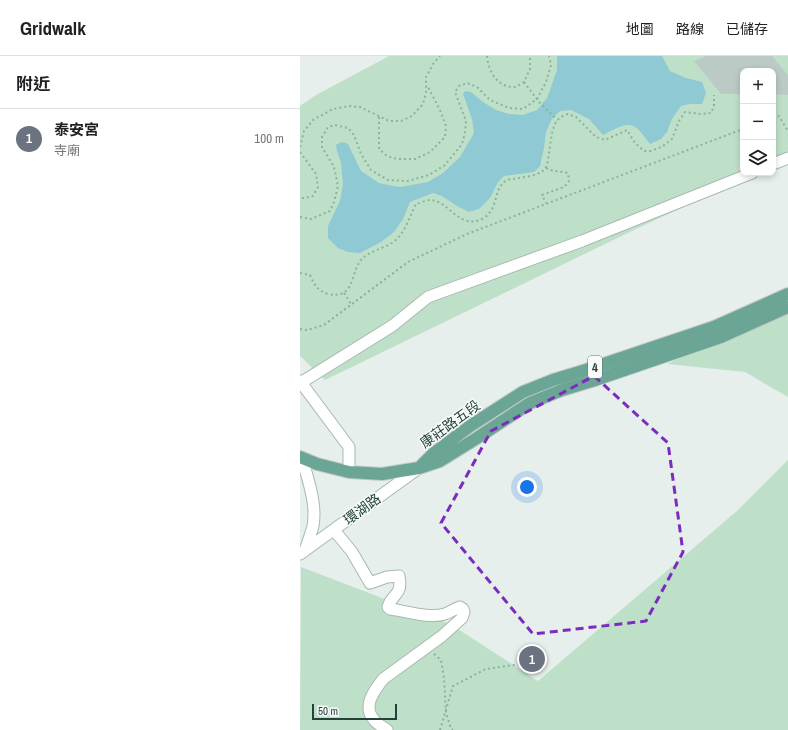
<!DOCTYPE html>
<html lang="zh-TW">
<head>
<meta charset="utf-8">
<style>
  :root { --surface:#fff; --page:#f2f2f2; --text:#202124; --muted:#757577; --line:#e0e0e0; --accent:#2563eb }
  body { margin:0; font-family:"Archivo Narrow","Noto Sans TC",sans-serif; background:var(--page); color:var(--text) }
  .controls { position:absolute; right:12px; top:12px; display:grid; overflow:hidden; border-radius:8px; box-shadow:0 2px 6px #0003 }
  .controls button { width:36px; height:36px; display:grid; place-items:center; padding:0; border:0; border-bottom:1px solid var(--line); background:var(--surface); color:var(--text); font:20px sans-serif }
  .scale { position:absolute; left:12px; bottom:10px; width:85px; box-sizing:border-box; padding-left:4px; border:2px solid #24423a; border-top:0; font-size:11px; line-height:14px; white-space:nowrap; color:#24423a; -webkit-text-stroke:3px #f7fbf9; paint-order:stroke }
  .you { position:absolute; left:227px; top:431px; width:14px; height:14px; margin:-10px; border:3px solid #fff; border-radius:50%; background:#1a73e8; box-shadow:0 0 0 6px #1a73e833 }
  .badge { display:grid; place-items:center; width:26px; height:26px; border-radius:50%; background:var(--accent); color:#fff; font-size:13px; font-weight:700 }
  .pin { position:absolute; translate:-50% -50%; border:2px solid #fff; box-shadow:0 1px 4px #0006 }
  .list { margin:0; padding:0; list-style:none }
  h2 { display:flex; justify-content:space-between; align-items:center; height:52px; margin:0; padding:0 16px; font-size:17px }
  h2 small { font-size:13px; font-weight:400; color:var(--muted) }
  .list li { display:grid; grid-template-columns:26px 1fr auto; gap:12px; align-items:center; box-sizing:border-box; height:60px; padding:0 16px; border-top:1px solid var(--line) }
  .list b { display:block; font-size:15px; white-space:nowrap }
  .list p { margin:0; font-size:13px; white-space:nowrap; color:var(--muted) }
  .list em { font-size:13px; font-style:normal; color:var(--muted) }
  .icon { flex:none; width:22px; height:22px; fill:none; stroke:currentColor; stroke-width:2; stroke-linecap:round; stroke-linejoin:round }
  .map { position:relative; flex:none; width:488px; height:674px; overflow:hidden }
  header { display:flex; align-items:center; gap:24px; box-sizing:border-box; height:56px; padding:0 20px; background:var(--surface); border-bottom:1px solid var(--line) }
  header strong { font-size:19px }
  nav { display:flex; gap:22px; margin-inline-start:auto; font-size:14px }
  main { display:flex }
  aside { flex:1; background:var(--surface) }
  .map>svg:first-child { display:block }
  .green { fill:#bfe0c8 }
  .water { fill:#8ec9d4 }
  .building { fill:#bbcac4 }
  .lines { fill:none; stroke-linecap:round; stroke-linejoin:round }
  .minor-casing { stroke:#a8b8b2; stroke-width:13 }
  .major-casing { stroke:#c2cac8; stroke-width:14 }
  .path { stroke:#86b3a5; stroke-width:2; stroke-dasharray:2 3; stroke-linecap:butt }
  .minor { stroke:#fff; stroke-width:11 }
  .major { stroke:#6aa596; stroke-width:12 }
  .marked { fill:none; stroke:#7b2cbf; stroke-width:3; stroke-dasharray:8 5; stroke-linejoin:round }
  .labels { text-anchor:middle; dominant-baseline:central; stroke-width:3; stroke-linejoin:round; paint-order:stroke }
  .shield { fill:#f7fbf9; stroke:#637a73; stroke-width:1 }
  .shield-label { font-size:13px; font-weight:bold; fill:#24423a }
  .street-label { font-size:14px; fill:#24423a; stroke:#f7fbf9 }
</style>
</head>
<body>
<header>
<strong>Gridwalk</strong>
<nav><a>地圖</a><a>路線</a><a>已儲存</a></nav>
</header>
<main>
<aside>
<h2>附近<small></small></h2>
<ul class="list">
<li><span class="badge" style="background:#6b7280">1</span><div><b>泰安宮</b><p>寺廟</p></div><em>100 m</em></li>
</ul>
</aside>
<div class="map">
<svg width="488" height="674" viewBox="0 0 488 674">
  <rect width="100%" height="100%" fill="#e6efeb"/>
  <!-- green -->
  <path class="green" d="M89 0H488V102L473 109V15H443V117H456L336 173 25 324 0 300V50L16 39Z
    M488 251V341L445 316 367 308Z
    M488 404V674H0L1 511 150 568 238 625 438 454Z"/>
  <!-- water -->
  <path class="water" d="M257 0H362L370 15 386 22 402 26 406 37 402 48H390L381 50 372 63 367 76 361 83 350 88C346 83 338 71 333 70 325 66 311 75 303 79L289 63 271 54 260 55 252 63 246 76 244 92 240 110 234 116 204 120 198 126 190 142 179 153 169 156 157 150 142 140 133 137 110 146 103 163 94 176 81 186 60 197 48 196 38 192 28 182V170L40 145 43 128 41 107 37 95 36 89C40 86 43 85 48 88L61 115 79 127 88 129 100 131 128 126 143 117 160 101 174 77 172 63 163 38 165 35 171 36 183 46 196 54 209 58 223 59 237 54 247 42 257 14Z"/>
  <!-- building -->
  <path class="building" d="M406 0H472L488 19V39L473 38V15H443V38H421L394 5Z"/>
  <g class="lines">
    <!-- minor casing -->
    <g class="minor-casing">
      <path id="minor" d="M473 108 488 102
        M0 325 49 391V416
        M2 326 92 270 128 241 282 185 452 117
        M2 402C8 424 17 448 13 470 11 478 8 486 5 494
        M34 474 52 496 70 527 87 521 99 520C103 540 92 537 88 551L90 553C107 555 128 563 145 558 150 556 154 553 160 551L163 553 164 556 162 562 142 580 83 623C74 635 62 650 74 664 77 668 83 671 87 674
        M0 498 119 412"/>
    </g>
    <!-- major casing -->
    <g class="major-casing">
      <path id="major" d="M0 401 17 408 49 416 82 418 119 412 140 405 177 382 230 347 262 334 295 324 421 281 488 251
        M121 410 134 397 170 370 223 336 253 324 286 314 414 271 488 238"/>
    </g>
    <!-- path -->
    <path class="path" d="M187 0C188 11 193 24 204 29 208 31 212 31 216 31L224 26 230 13V0
      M224 26 239 46 257 64
      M79 61V93L87 100 97 103H115L130 96 145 81 146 70 140 54 127 29
      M473 62 479 60 488 75
      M0 91 4 75 13 64 33 53 49 50 60 51 89 65H101L112 60 123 48 126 37V21L133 8 140 0
      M0 96 16 118 18 131 13 140 4 142H0
      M246 112C254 116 259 115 268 117L269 125 264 131 242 139 246 147
      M0 161 11 163 30 155 34 146 38 130 34 111 22 91V81L28 71 35 69 48 72 54 79 61 98 71 114 88 124 108 125 129 119 145 109 162 88 165 77 166 65 155 36 159 30 167 27 177 31 190 44 209 52 223 53 237 43 246 26 251 9 249 0
      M0 217 10 219C15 230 17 234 28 238 33 239 36 239 40 238 55 235 52 210 64 201 72 195 83 192 92 187 105 178 109 162 116 148 120 147 126 144 131 144 149 145 159 174 182 163 200 154 192 132 207 124 208 123 213 123 213 123 222 121 242 120 246 111 251 99 249 69 260 62 262 60 265 59 268 58L276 61 296 81 305 84 327 74 335 87 344 95H351L363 90 372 83 379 65 385 56 401 58 411 57 414 50V39
      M44 237 51 248
      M0 273 7 274 24 269 108 206 167 178 443 73
      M134 598 141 604 144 622 146 657 151 673 153 674
      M140 674 153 630 186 613 228 607"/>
    <!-- minor -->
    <use href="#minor" class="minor"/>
    <!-- major -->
    <use href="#major" class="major"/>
  </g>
  <!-- marked area -->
  <path class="marked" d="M294 320 368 387 383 496 346 565 233 578 141 467 191 375Z"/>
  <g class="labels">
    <!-- shield labels -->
    <rect class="shield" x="288" y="300" width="14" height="22" rx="3"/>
    <g class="shield-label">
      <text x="295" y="311">4</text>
    </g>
    <!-- street labels -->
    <g class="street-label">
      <text transform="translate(150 368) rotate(-36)">康莊路五段</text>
      <text transform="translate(62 453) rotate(-36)">環湖路</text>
    </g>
  </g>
</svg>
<div class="controls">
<button>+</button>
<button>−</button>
<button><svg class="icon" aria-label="layers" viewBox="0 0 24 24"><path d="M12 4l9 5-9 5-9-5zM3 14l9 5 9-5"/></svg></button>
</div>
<div class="scale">50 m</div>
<div class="you"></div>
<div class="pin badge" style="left:232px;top:603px;background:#6b7280">1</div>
</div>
</main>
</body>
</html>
